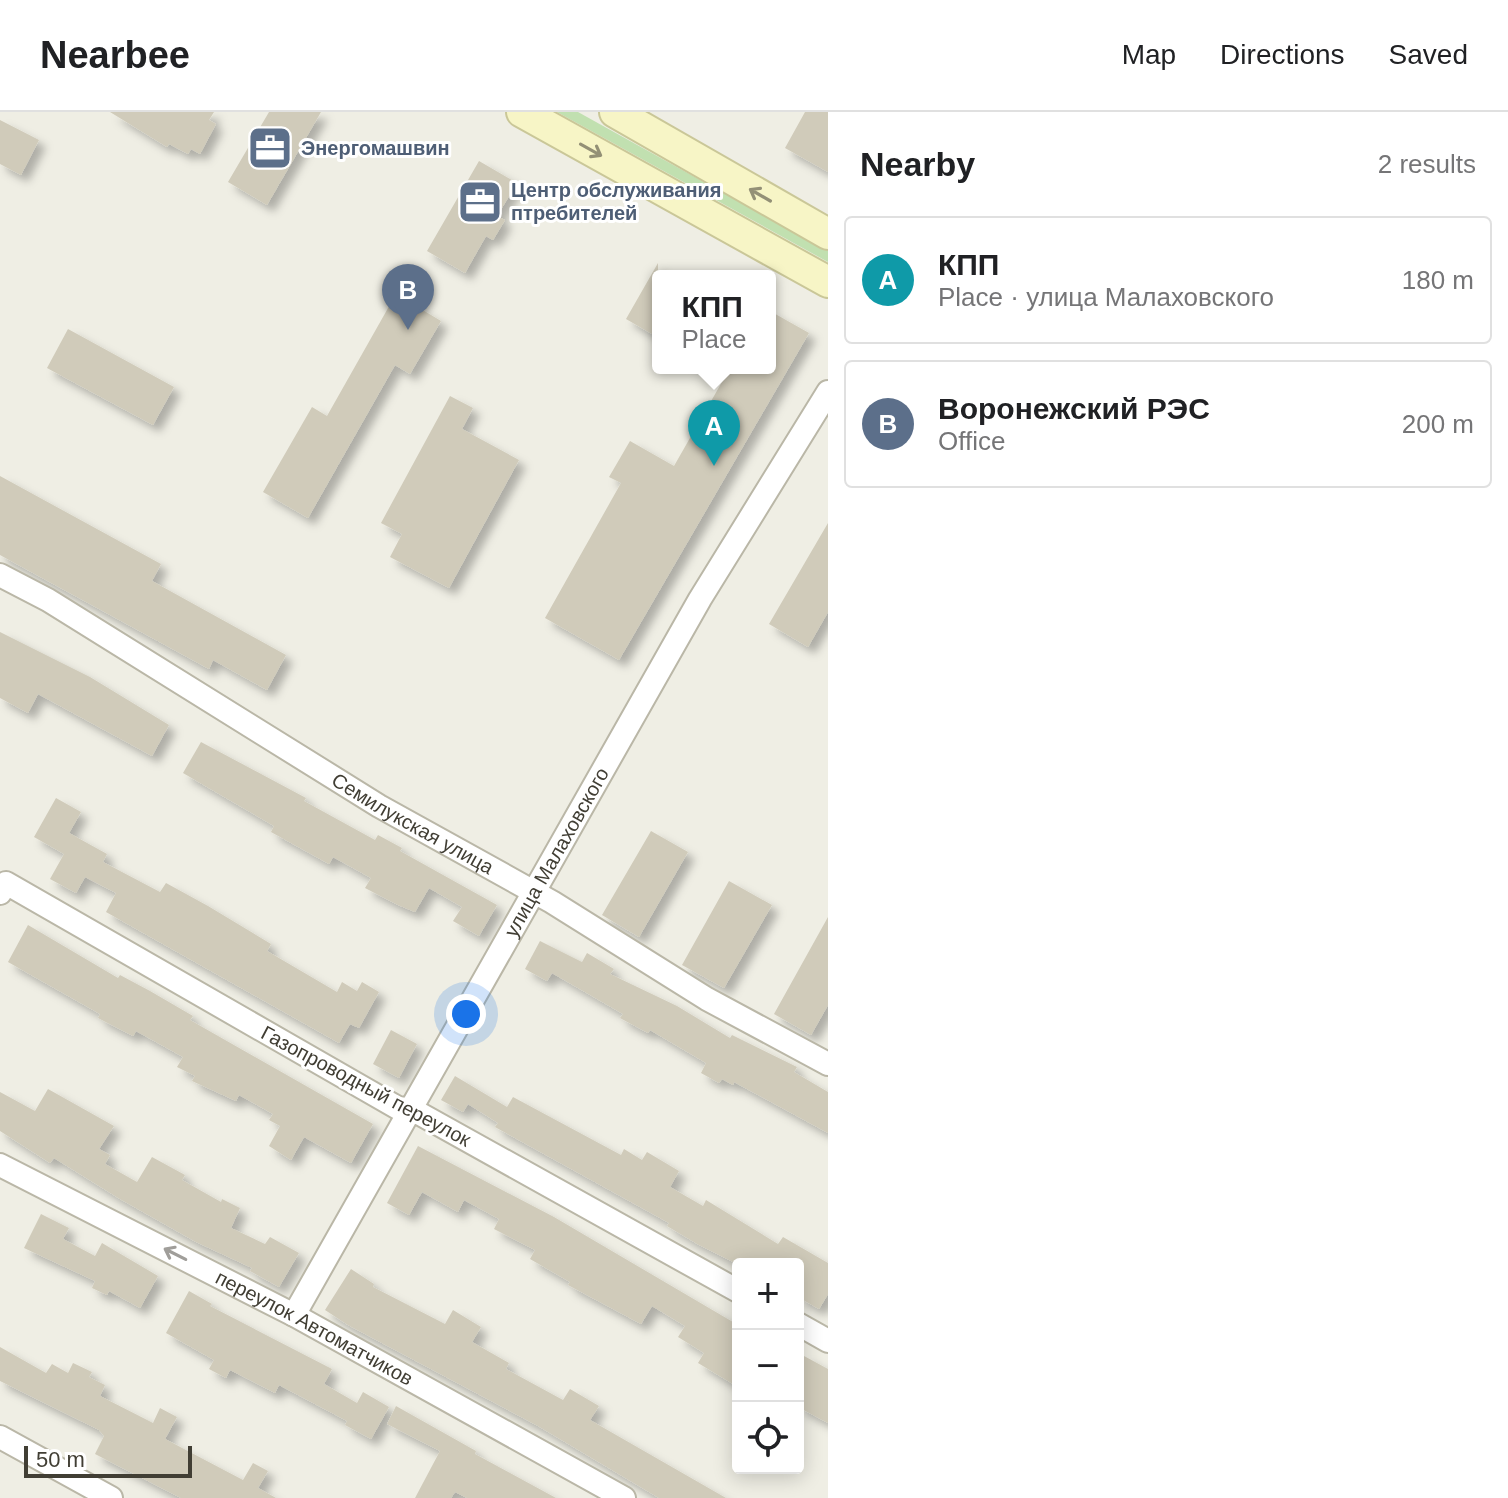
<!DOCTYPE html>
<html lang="en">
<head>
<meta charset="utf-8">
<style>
  :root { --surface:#fff; --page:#f2f2f2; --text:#202124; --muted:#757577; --line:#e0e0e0; --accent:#1a73e8 }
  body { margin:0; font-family:Arial,sans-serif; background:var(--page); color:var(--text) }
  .controls { position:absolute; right:24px; bottom:24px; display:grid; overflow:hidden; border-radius:8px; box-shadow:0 4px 20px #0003 }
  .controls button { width:72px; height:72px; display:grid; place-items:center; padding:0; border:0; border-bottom:2px solid var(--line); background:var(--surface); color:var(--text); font:40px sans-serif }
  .scale { position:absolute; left:24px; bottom:20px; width:168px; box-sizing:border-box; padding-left:8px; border:4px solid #413e34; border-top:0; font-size:22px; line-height:28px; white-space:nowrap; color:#413e34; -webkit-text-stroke:6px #fff; paint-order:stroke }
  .you { position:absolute; left:466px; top:902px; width:28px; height:28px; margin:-20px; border:6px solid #fff; border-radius:50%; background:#1a73e8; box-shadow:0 0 0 12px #1a73e833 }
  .badge { display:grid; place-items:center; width:52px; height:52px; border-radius:50%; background:var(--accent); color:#fff; font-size:26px; font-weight:700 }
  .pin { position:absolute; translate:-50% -66px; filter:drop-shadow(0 2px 4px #0008) }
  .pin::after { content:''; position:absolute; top:42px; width:28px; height:24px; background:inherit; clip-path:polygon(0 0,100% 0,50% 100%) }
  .popup { position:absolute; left:652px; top:158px; width:124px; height:104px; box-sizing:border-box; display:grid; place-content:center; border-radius:8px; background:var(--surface); filter:drop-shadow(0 2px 6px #0005); font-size:26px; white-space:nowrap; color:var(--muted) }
  .popup b { font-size:30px; color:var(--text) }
  .popup::after { content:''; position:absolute; left:50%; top:100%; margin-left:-16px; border:16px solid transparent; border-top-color:var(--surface) }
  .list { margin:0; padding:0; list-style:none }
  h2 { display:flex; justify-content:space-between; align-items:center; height:104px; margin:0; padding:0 32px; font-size:34px }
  h2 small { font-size:26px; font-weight:400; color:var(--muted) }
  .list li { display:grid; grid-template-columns:52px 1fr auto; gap:24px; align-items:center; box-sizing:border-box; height:128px; margin:0 16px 16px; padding:0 16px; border:2px solid var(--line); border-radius:8px }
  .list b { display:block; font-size:30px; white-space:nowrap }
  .list p { margin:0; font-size:26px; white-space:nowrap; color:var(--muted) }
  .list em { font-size:26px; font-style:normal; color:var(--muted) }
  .icon { flex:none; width:44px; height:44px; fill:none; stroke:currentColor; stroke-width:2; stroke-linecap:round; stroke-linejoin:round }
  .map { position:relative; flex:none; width:828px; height:1386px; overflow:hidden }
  header { display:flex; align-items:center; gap:48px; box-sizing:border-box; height:112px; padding:0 40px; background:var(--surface); border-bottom:2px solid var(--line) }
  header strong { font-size:38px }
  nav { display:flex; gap:44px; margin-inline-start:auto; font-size:28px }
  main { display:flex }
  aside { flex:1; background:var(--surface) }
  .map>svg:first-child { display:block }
  .green { fill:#c1e0b0 }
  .building { fill:#d0cbba; filter:url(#shadow) }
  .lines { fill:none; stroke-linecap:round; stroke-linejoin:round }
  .minor-casing { stroke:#bab7a7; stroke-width:26 }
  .secondary-casing { stroke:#cac798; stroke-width:34 }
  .minor { stroke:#fff; stroke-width:22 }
  .secondary { stroke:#f7f5c6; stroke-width:30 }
  .oneway { stroke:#939076 }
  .oneway2 { stroke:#a09e9a }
  .labels { text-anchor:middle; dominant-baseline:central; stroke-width:6; stroke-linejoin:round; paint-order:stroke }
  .service-label { font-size:20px; font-weight:bold; fill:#4e5e75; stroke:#fff; text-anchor:start }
  .street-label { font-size:20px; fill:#413e34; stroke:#fff }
</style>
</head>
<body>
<header>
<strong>Nearbee</strong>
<nav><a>Map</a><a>Directions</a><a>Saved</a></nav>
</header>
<main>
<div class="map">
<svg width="828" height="1386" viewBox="0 0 828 1386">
  <defs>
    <filter id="shadow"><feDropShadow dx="7" dy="7" stdDeviation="4" flood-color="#0004"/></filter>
  </defs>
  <rect width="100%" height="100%" fill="#efeee4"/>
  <!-- green -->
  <path class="green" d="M557 0H578L828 139V150Z"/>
  <!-- building -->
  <path class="building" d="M110 0H214L209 8 216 12 200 42 191 37 188 42 169 32 167 35Z
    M269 0H321L267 93 228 70Z
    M805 0H828V60L785 36Z
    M0 8 39 28 21 63 0 52Z
    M479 49 517 71 497 104 505 108 493 128 486 124 465 161 427 139Z
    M658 151V213L652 222 626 207Z
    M396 182 441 209 410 262 395 253 308 406 263 380 312 295 327 304Z
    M770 199 809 221 619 548 545 506 621 371 609 365 630 329 674 354 730 256H770Z
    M68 217 174 275 153 313 47 256Z
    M450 284 473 296 462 317 519 348 449 476 390 445 402 422 381 411Z
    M0 364 161 452 152 469 286 543 267 578 213 548 209 557 0 443Z
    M828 411V500L808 535 769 512Z
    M0 520 90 565 169 613 152 644 38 582 28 601 0 586Z
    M201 630 306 686 304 689 375 728 378 723 402 736 400 739 497 793 479 824 453 809 462 795 429 776 415 800 398 793 365 776 371 766 333 745 329 752 271 720 274 714 183 661Z
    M56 686 81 700 69 721 107 742 103 750 160 780 166 771 208 794 271 832 267 839 337 880 342 870 357 879 362 870 379 880 359 916 350 912 339 931 106 800 116 781 85 765 76 781 50 767 64 742 34 725Z
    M651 719 688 740 639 825 602 803Z
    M729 769 772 793 724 876 682 853Z
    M828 805V893L811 923 774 902Z
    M28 813 118 866 120 863 150 879 193 904 190 908 373 1012 351 1051 304 1025 291 1048 269 1034 280 1014 269 1008 273 1002 239 983 236 989 192 969 195 964 177 955 183 945 136 919 133 924 98 906 100 902 8 850Z
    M540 829 582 850 587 841 614 857 610 862 677 894 730 926 732 923 797 955 794 960 828 980V1021L734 970 733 973 722 967 719 971 701 961 706 951 650 918 648 921 620 906 623 902 552 861 547 869 525 857Z
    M391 918 417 932 399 966 373 952Z
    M455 964 507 995 513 985 621 1043 624 1037 642 1048 647 1040 679 1059 670 1075 703 1094 706 1088 778 1132 783 1125 828 1151V1182L819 1197 798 1185V1152H737L699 1133 667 1114 669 1111 495 1015 498 1011 468 992 463 1000 441 988Z
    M48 977 114 1014 99 1037 110 1043 105 1052 137 1070 152 1045 185 1063 182 1068 221 1090 222 1087 240 1096 231 1116 265 1132 270 1125 299 1141 279 1175 250 1159 252 1156 196 1130 120 1087 54 1046 50 1051 0 1019V980L35 999Z
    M418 1034 554 1105 738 1213V1275L698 1251 704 1241 678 1225 685 1214 652 1194 641 1212 568 1173 570 1170 530 1147 535 1138 494 1117 499 1107 464 1088 458 1100 422 1080 409 1103 387 1091Z
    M41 1102 69 1116 63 1127 95 1144 102 1131 158 1164 140 1196 109 1179 107 1183 92 1176 95 1169 24 1136Z
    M351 1157 374 1172 373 1175 445 1212 453 1198 481 1215 472 1230 509 1251 506 1257 563 1288 570 1277 599 1294 590 1308 726 1386H659L538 1314 348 1213 325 1198Z
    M189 1179 212 1192 210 1194 332 1257 324 1272 357 1291 363 1280 389 1295 371 1327 345 1313 347 1309 279 1273 275 1281 230 1258 226 1266 209 1257 214 1248 166 1221Z
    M0 1235 46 1261 52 1252 68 1261 73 1251 92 1260 89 1265 105 1273 100 1284 153 1311 160 1296 177 1305 165 1327 243 1368 253 1351 268 1359 258 1376 276 1386H181L95 1342 104 1324 99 1318 0 1269Z
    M804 1244 828 1257V1311L798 1295V1255Z
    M396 1294 476 1339 475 1342 556 1386H467L455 1380 451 1386H415L440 1339 387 1312Z"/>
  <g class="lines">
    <!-- minor casing -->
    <g class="minor-casing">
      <g id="minor">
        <path id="s1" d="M0 463 48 488 379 694 552 790 707 887 828 952"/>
        <path d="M0 781 6 771 398 996 413 998 738 1179"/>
        <path id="s2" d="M0 1053 294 1203 624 1386"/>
        <path id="s3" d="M294 1203 700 487 828 280"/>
        <path d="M798 1212 828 1229"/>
        <path d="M0 1325 111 1386"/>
      </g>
    </g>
    <!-- secondary casing -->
    <g class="secondary-casing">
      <path id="secondary" d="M522 0 828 170
        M615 0 828 122"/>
    </g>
    <!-- minor -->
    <use href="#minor" class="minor"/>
    <!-- secondary -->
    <use href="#secondary" class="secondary"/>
  </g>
  <!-- one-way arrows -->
  <defs><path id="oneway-shaft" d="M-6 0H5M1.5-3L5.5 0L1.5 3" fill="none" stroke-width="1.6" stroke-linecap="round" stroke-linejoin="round" transform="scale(2)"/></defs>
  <g class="oneway">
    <use href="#oneway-shaft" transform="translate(591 38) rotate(29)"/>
    <use href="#oneway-shaft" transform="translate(760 83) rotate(-150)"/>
  </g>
  <use class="oneway2" href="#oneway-shaft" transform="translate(175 1142) rotate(-153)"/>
  <!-- icons -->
  <defs>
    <g id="office-square" transform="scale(2.3)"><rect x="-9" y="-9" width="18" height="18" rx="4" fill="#5c6f8a" stroke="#fff"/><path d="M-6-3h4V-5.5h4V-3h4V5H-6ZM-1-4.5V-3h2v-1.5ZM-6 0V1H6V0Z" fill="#fff"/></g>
  </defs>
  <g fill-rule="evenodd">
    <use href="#office-square" x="270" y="36"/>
    <use href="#office-square" x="480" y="90"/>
  </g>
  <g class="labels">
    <!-- service labels -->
    <g class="service-label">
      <text x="301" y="36">Энергомашвин</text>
      <text x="511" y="78">Центр обслуживания<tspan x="511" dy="23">птребителей</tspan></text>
    </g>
    <!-- street labels -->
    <g class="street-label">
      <text stroke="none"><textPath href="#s1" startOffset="482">Семилукская улица</textPath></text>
      <text stroke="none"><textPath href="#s3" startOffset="532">улица Малаховского</textPath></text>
      <text transform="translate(366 974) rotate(28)">Газопроводный переулок</text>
      <text stroke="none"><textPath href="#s2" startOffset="354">переулок Автоматчиков</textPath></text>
    </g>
  </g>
</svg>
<div class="controls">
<button>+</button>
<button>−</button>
<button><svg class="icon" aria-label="locate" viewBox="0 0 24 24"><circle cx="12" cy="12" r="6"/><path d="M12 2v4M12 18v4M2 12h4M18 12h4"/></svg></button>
</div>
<div class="scale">50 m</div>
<div class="you"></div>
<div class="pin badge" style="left:714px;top:354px;background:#0f9aa8">A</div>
<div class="popup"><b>КПП</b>Place</div>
<div class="pin badge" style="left:408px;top:218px;background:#5c6f8a">B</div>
</div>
<aside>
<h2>Nearby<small>2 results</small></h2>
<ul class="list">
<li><span class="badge" style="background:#0f9aa8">A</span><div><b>КПП</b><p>Place · улица Малаховского</p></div><em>180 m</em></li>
<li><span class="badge" style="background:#5c6f8a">B</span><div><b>Воронежский РЭС</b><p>Office</p></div><em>200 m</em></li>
</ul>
</aside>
</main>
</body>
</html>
